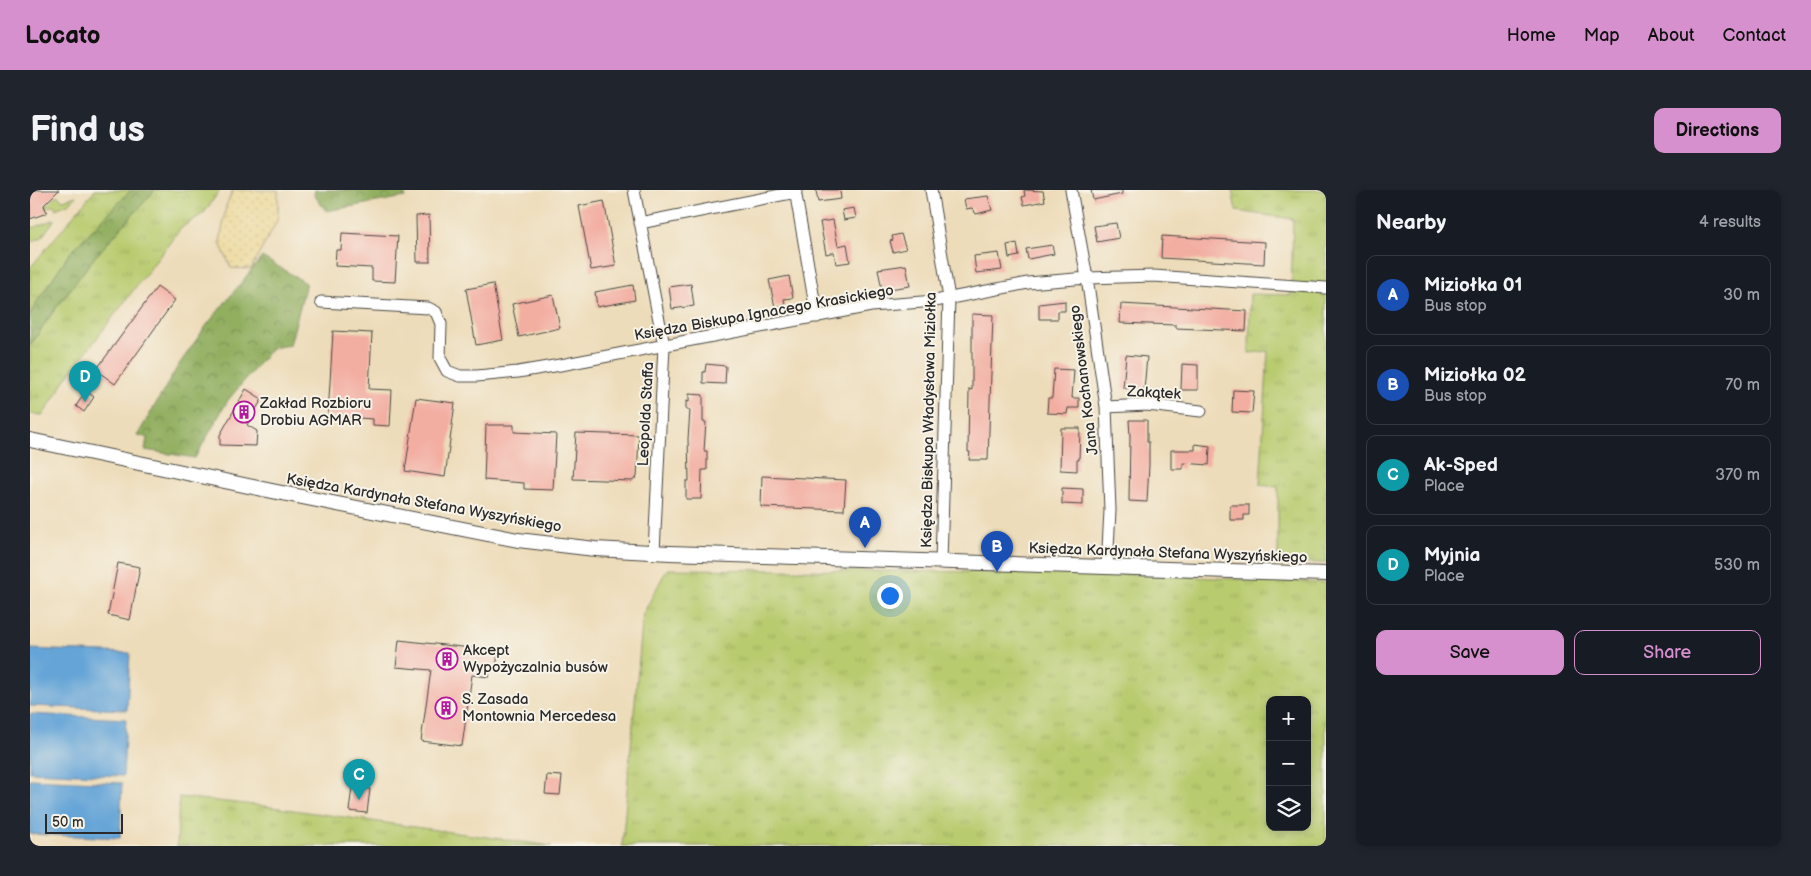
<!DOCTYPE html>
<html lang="en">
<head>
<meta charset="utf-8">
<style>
  :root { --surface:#171b24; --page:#20242c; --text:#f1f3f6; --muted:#9ea1a6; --line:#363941; --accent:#d690ce }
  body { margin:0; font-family:"Balsamiq Sans",sans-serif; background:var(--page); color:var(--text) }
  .controls { position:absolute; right:15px; bottom:15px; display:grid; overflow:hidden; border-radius:10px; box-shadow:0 2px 8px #0003 }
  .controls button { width:45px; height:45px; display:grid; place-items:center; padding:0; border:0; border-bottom:1px solid var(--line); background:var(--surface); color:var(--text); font:25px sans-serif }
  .scale { position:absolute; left:15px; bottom:12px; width:78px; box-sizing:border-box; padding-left:5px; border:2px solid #2b2b2b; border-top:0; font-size:14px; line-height:18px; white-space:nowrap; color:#2b2b2b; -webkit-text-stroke:4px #f7f3e8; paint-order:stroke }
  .you { position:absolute; left:859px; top:405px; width:18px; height:18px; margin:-12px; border:4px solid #fff; border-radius:50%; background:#1a73e8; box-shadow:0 0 0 8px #1a73e833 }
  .badge { display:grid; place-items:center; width:32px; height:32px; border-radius:50%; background:var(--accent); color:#fff; font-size:16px; font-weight:700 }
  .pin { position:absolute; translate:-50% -41px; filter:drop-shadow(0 1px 2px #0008) }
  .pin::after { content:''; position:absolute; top:26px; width:18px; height:15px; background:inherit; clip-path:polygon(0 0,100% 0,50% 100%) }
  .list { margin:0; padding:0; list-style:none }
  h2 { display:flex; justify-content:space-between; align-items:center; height:65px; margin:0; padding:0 20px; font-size:21px }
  h2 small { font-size:16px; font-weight:400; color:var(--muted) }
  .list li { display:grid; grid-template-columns:32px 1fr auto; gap:15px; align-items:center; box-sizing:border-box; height:80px; margin:0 10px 10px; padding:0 10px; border:1px solid var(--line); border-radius:10px }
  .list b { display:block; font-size:19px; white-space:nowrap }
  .list p { margin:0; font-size:16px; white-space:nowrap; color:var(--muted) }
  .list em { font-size:16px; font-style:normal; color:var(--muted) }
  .actions { display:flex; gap:10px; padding:15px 20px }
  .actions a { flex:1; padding:11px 0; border:1px solid var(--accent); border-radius:10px; text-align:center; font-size:18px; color:var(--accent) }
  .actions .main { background:var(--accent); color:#111 }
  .icon { flex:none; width:28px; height:28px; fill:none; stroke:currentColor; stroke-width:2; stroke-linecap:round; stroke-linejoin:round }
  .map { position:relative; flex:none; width:1296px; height:656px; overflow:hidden; border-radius:10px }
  header { display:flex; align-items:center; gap:30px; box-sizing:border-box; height:70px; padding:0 25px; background:var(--accent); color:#111 }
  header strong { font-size:24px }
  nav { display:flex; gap:28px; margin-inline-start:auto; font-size:18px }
  .intro { display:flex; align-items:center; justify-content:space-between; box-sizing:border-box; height:120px; padding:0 30px }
  h1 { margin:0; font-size:35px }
  .button { padding:12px 22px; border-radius:10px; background:var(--accent); color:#111; font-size:18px; font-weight:700 }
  main { display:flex; gap:30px; padding:0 30px }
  aside { flex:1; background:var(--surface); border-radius:10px; box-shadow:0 2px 8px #0003 }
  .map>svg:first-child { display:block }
  .grass { fill:url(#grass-tufts); stroke:#727b4c; fill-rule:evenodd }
  .forest { fill:url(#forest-crowns); stroke:#5e6d46 }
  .sand { fill:url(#sand-dots); stroke:#8c8264 }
  .water { fill:#65a4d7; stroke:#486881 }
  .building { fill:#f3aea2 }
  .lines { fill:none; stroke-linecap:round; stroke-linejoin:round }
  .minor-casing { stroke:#484640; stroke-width:13 }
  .tertiary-casing { stroke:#484640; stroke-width:16 }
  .minor { stroke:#fff; stroke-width:11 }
  .tertiary { stroke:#fff; stroke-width:14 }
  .labels { text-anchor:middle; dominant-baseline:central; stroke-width:4; stroke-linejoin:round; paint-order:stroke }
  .street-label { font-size:15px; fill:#2b2b2b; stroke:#f7f3e8 }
  .poi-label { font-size:15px; fill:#2b2b2b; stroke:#f7f3e8; text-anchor:start }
</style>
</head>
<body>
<header>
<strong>Locato</strong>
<nav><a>Home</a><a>Map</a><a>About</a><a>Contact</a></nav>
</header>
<div class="intro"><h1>Find us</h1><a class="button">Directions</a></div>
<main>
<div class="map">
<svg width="1296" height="656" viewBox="0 0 1296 656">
  <defs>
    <pattern id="grass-tufts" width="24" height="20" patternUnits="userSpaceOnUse" patternTransform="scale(1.25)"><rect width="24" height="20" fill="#b8cb6e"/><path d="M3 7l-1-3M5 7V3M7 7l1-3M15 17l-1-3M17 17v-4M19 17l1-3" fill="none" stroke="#9eae5f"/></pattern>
    <pattern id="forest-crowns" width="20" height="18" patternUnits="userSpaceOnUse" patternTransform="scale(1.25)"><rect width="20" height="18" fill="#92af61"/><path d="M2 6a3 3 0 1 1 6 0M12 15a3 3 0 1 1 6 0" fill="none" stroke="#778f50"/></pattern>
    <pattern id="sand-dots" width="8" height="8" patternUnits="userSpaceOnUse" patternTransform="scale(1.25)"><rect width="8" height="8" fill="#eeda9e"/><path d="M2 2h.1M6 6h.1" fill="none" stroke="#cb8" stroke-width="1.8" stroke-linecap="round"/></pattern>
  </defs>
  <rect width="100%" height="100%" fill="#f7f3e8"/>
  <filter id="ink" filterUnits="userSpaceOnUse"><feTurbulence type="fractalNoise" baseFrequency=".02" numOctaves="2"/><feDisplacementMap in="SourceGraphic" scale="10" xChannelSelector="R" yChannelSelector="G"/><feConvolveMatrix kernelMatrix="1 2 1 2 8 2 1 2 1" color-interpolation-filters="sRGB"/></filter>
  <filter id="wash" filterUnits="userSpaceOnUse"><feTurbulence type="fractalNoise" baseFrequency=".0096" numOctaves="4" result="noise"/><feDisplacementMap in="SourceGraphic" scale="20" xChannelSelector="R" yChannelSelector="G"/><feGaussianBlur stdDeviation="1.12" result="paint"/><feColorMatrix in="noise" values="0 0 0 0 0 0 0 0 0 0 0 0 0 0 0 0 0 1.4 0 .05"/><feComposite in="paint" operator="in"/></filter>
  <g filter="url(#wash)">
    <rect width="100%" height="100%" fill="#eddcb9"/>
    <!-- grass -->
    <path class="grass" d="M65 0H101L39 64 6 113 0 125V78Z
      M125 0H190L174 23 151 38 37 187 13 225 0 224V156L23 122 64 68Z
      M1202 0H1296V373L1248 372V297L1230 295 1238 161 1219 163 1220 104 1261 105 1263 29 1206 21Z
      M27 5 33 10 46 6 40 13 26 19 24 15 12 20Z
      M25 29 11 48 0 52V35L4 38 7 36Z
      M637 379 1078 383 1296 393V656H592L613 424ZM1240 510H1277V637H1240Z
      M149 607 234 616 521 656H147Z"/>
    <!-- forest -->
    <path class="forest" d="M101 0H125L64 68 23 122 0 156V125L6 113 39 64Z
      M285 0H374L375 7 296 21 284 5Z
      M232 67 276 93 260 155 242 158 198 210 165 268 115 260 117 247 107 246 148 176 176 136Z"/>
    <!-- sand -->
    <path class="sand" d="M203 0H248V29L221 79 201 78 190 53 196 16Z"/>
    <!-- water -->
    <path class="water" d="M0 459 100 463 97 520 0 516Z
      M0 524 96 529 93 586 0 582Z
      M0 589 92 593 90 648 0 644Z"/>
    <g id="blocks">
      <!-- building -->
      <path class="building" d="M0 0H29L14 15 17 23 0 29Z
        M786 0H810L811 9 788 12Z
        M994 0 1013 1 1015 11 994 15 992 7 995 6Z
        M1061 0H1092V4L1063 10Z
        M958 6 962 20 946 24 942 18 936 19 934 9Z
        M574 11 586 76 561 80 549 16Z
        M824 18 826 28 814 30 812 20Z
        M399 25 400 72H387L386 26Z
        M803 30 808 56 817 54 820 72 806 74 804 62 796 64 790 32Z
        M1086 33 1089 48 1067 52 1064 36Z
        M312 43 368 46 365 92 342 91V78L305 76 306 60H311Z
        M871 44 876 59 863 62 860 51 863 50 862 46Z
        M1132 46 1235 52 1234 74 1131 68Z
        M987 53 989 66 979 68 977 55Z
        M1022 55 1024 64 998 69 996 59Z
        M969 63 972 80 946 83 944 66Z
        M876 75 880 96 852 100 848 79Z
        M759 86 763 108 754 109 755 115 745 117 739 90Z
        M463 94 473 150 446 155 436 99Z
        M661 94 664 116 642 119 639 97Z
        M603 95 605 110 567 117 565 102Z
        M127 97 145 110 85 194 66 180Z
        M523 105 530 138 489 147 482 114Z
        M1035 111V121H1028V129H1009V114Z
        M1091 114 1217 121 1216 141 1146 138V135L1090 133Z
        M942 124 963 125 958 270H939L940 262H938L939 199 942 200Z
        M303 141 342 143 339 199 362 200 360 236 343 235V229L298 226Z
        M1096 165 1117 167 1114 200 1093 198Z
        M676 174 696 176 695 194 673 193V182H675Z
        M1152 174 1168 175V200H1151Z
        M1024 179 1044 180 1042 208H1049V218H1038L1037 224 1017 223 1018 208H1022Z
        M216 199 232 209 217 235 227 241 226 256 190 255V245Z
        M1203 200 1224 201 1222 223 1202 222Z
        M56 201 64 207 54 222 46 216Z
        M659 204 673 205V232H676L674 261H677V280H672L671 309H656V291H659L658 249 660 220H656V211L659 212Z
        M386 208 425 213 415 287 375 281Z
        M1099 230H1117V252H1119V275L1117 312 1099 311 1100 246Z
        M456 235H484V242L526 244 523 300 494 299V293L454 290Z
        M1031 238H1050L1049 270H1047V281L1030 280Z
        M546 243 609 245 607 287 602 291 543 289Z
        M1165 254 1180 256 1179 275 1153 273V279H1141V260H1165Z
        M732 286 816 290 814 320 731 317Z
        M1032 298 1053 299V315L1032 314Z
        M1200 315H1219V325H1214V330H1200Z
        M88 373 110 377 100 430 78 425Z
        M369 450 468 461 466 480H460L459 487 442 485 432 556 391 551 401 480 366 477Z
        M517 585 532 586 530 605 515 604Z
        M322 597 340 599 337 623 319 621Z"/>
    </g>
  </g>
  <g filter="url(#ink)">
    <use href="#blocks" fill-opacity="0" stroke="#484640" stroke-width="1"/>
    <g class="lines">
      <!-- minor casing -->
      <g class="minor-casing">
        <path id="minor" d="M604 0 634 156 624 362
          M765 0 787 127
          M901 0 919 108 911 372
          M1041 0 1057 88 1076 217 1080 320 1077 378
          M610 33 766 2
          M291 112 398 118 406 122 411 134 410 168 417 181 430 186H447L488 182 536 174 841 116 905 111 998 93 1057 88 1124 86 1296 98
          M1076 217 1117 215 1171 221"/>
      </g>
      <!-- tertiary casing -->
      <g class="tertiary-casing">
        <path id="tertiary" d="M0 250 242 301 488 350 565 359 640 363 1296 384"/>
      </g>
      <!-- minor -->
      <use href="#minor" class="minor"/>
      <!-- tertiary -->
      <use href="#tertiary" class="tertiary"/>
    </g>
  </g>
  <!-- icons -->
  <defs>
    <g id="building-ring" transform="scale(1.125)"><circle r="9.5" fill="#f7f3e8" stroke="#b5179e" stroke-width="1.5"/><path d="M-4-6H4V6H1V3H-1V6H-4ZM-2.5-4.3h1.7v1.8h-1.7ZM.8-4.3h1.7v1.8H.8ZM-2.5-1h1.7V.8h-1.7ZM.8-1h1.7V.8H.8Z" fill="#b5179e"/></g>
  </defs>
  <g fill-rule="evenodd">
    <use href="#building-ring" x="214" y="222"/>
    <use href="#building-ring" x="417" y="469"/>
    <use href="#building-ring" x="416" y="518"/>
  </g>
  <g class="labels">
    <!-- street labels -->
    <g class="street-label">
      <text transform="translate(734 123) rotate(-10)">Księdza Biskupa Ignacego Krasickiego</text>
      <text transform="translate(1054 190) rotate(-97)">Jana Kochanowskiego</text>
      <text transform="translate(1124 203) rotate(3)">Zakątek</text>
      <text transform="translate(616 224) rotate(-87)">Leopolda Staffa</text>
      <text transform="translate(899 230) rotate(-89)">Księdza Biskupa Władysława Miziołka</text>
      <text transform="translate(394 313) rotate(10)">Księdza Kardynała Stefana Wyszyńskiego</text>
      <text transform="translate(1138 363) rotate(2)">Księdza Kardynała Stefana Wyszyńskiego</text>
    </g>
    <!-- poi labels -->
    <g class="poi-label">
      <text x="230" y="213">Zakład Rozbioru<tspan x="230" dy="17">Drobiu AGMAR</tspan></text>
      <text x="433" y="460">Akcept<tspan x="433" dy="17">Wypożyczalnia busów</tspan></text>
      <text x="432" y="509">S. Zasada<tspan x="432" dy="17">Montownia Mercedesa</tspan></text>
    </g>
  </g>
</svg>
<div class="controls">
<button>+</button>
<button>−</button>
<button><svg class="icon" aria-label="layers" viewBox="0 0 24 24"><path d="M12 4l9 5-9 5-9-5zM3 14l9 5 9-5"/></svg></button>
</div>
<div class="scale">50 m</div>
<div class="you"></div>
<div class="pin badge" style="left:835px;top:358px;background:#1a4fb4">A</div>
<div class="pin badge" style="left:967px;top:382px;background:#1a4fb4">B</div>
<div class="pin badge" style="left:329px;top:610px;background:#0f9aa8">C</div>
<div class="pin badge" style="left:55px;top:212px;background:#0f9aa8">D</div>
</div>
<aside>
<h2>Nearby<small>4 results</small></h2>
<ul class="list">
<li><span class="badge" style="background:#1a4fb4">A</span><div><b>Miziołka 01</b><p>Bus stop</p></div><em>30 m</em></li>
<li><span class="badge" style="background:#1a4fb4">B</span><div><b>Miziołka 02</b><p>Bus stop</p></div><em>70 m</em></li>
<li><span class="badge" style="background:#0f9aa8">C</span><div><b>Ak-Sped</b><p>Place</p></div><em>370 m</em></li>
<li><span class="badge" style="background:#0f9aa8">D</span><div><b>Myjnia</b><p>Place</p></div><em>530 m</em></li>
</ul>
<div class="actions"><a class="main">Save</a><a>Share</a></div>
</aside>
</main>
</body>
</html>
